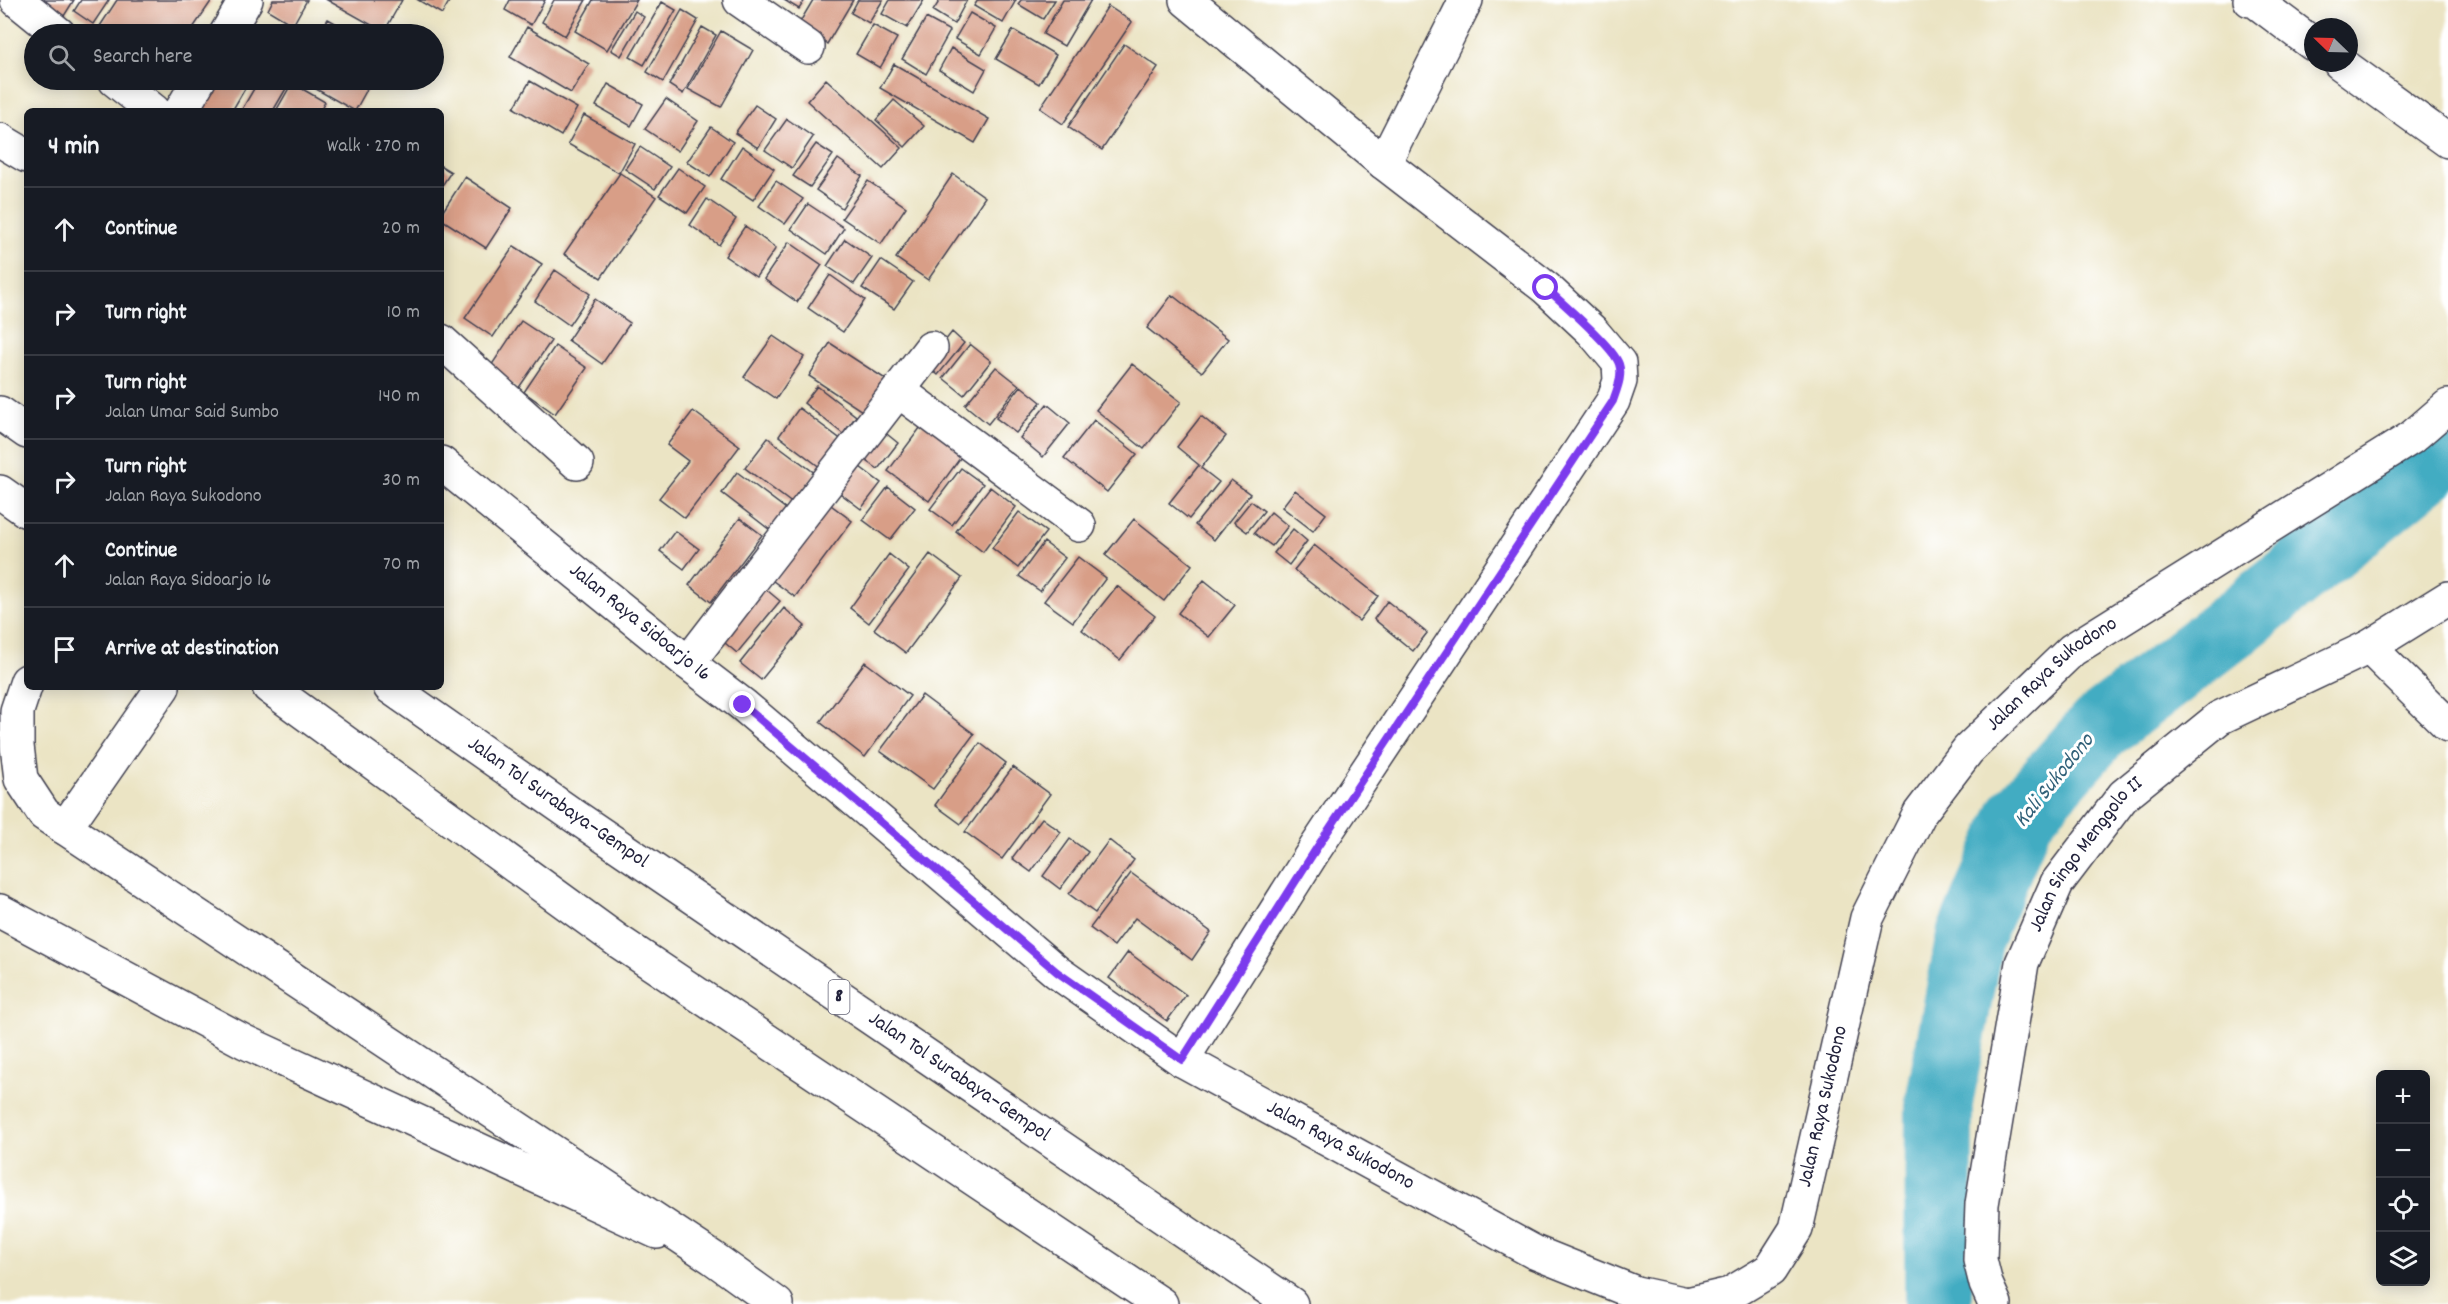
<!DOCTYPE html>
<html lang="en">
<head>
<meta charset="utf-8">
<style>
  :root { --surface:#171b24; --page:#20242c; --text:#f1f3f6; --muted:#9ea1a6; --line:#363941 }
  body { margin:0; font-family:Dekko,sans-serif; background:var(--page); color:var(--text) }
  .controls { position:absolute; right:18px; bottom:18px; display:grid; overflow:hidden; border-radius:9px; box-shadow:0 3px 15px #0003 }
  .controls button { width:54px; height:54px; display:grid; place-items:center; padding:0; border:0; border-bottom:2px solid var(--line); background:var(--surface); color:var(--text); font:30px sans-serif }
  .compass { position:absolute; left:2304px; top:18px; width:54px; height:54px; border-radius:50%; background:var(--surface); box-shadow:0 3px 15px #0003; rotate:293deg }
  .stop { position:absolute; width:18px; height:18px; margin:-14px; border:4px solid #7c3aed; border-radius:50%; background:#fff }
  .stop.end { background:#7c3aed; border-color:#fff; box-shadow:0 2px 6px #0008 }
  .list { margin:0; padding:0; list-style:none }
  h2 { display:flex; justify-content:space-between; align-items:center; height:78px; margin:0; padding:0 24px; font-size:26px }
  h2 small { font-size:20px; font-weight:400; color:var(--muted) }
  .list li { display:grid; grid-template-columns:39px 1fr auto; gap:18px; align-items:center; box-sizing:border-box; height:84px; padding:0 24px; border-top:2px solid var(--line) }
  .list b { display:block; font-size:22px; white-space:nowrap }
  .list p { margin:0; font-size:20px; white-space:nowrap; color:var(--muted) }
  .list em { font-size:20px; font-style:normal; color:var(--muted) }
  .icon { flex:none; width:33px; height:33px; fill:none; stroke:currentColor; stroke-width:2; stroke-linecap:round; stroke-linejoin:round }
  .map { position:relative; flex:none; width:2448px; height:1304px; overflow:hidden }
  .search { position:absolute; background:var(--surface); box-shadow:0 3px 15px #0003; left:24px; top:24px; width:420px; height:66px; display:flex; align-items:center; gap:15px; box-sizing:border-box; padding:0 21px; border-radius:33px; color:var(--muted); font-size:22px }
  .panel { position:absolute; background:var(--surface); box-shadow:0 3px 15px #0003; left:24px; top:108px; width:420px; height:582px; border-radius:9px }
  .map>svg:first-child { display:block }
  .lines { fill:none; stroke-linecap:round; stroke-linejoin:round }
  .river { stroke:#42acc2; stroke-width:68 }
  .building { fill:#d89e87 }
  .minor-casing { stroke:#403f50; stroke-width:36 }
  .tertiary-casing { stroke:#403f50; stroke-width:36 }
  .secondary-casing { stroke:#403f50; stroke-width:36 }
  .motorway-casing { stroke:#403f50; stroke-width:36 }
  .minor { stroke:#fff; stroke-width:33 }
  .tertiary { stroke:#fff; stroke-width:33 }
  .secondary { stroke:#fff; stroke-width:33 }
  .motorway { stroke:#fff; stroke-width:33 }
  .route { stroke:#7c3aed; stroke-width:8 }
  .labels { text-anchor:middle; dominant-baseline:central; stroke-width:6; stroke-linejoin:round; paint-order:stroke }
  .shield { fill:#fff; stroke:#646476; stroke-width:1.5 }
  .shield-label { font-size:20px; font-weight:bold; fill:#22223b }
  .street-label { font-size:21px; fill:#22223b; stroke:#fff }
  .water-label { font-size:22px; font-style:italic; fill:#306078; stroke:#fff }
</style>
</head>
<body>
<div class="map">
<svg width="2448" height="1304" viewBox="0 0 2448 1304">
  <rect width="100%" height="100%" fill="#fff"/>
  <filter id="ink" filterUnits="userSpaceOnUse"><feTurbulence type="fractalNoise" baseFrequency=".0167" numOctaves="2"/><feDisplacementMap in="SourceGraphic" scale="12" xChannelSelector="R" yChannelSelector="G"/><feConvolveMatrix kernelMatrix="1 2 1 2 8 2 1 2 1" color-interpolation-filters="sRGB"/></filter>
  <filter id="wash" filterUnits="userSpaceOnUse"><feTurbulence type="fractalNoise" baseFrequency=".008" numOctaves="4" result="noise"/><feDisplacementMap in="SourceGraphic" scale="24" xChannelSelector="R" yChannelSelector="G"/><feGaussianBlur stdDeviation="1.35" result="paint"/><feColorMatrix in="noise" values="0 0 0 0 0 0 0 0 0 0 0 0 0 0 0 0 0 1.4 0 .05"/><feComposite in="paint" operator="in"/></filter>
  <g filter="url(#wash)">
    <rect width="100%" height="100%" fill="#ebe4c4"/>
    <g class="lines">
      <!-- river -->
      <path class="river" d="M1938 1304 1939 1103 1970 936 2020 817 2099 728 2236 623 2448 451"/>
    </g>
    <g id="blocks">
      <!-- building -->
      <path class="building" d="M39 0H74L64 16Z
        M81 0H109L93 24 74 11Z
        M117 0H212L189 34H113L100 26Z
        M273 0H307L293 25 268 10Z
        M327 0H402L384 32Z
        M418 0H450L442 14Z
        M510 0H545L531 25 505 10Z
        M554 0H586L565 36 542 22Z
        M593 0H637L607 50 575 31Z
        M784 0H805L799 9Z
        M813 0H853L827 44 797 27Z
        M858 0H883L869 23 851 13Z
        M890 0H924L907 28 882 14Z
        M940 0H967L954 24 933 11Z
        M978 0H1016L1003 23 974 6Z
        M1021 0H1055L1043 19 1018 4Z
        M1063 0H1091L1064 46 1043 34Z
        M662 2 676 10 644 65 630 57Z
        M1108 6 1132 22 1063 124 1040 108Z
        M682 10 698 20 663 82 647 72Z
        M635 11 644 17 621 56 611 50Z
        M970 13 996 28 981 54 955 39Z
        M926 18 950 31 926 74 902 59Z
        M328 19 355 34H319Z
        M873 25 897 38 880 68 856 54Z
        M527 27 589 64 571 93 510 57Z
        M702 27 716 35 683 94 669 85Z
        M1013 30 1056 55 1039 84 996 59Z
        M721 31 753 50 721 107 688 89Z
        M1124 44 1158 67 1102 150 1068 127Z
        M951 48 986 69 974 91 939 70Z
        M894 64 989 119 975 143 880 88Z
        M826 79 902 148 883 169 807 101Z
        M217 80H250L232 111H199Z
        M259 80H291L273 111H241Z
        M300 80H367L371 82 355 111Z
        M530 81 577 108 561 136 514 108Z
        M292 83 325 102 320 111H276Z
        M608 84 643 104 631 126 596 106Z
        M666 99 698 121 678 151 645 129Z
        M894 100 924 126 905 147 876 120Z
        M755 105 776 119 758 148 735 133Z
        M584 115 635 144 619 173 568 144Z
        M787 119 813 137 792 168 765 150Z
        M711 127 733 142 710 177 687 162Z
        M816 144 833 155 810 187 793 176Z
        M742 146 774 169 753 200 721 179Z
        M640 147 670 167 655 189 625 169Z
        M838 159 862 176 842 208 816 190Z
        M441 166 451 172 441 187Z
        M678 168 705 187 687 213 659 195Z
        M620 173 656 197 601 278 564 254Z
        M953 174 985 197 928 280 896 258Z
        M465 177 512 208 486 248 441 219V214Z
        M776 181 803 199 785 224 759 206Z
        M868 181 906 207 881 244 842 218Z
        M707 199 736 219 719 245 690 225Z
        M808 204 844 228 827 254 791 229Z
        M745 226 776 248 756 277 725 256Z
        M845 239 872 258 854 284 827 266Z
        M789 242 822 265 797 302 764 279Z
        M514 246 542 264 493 337 465 318Z
        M881 260 913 282 894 309 862 288Z
        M555 270 590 294 569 325 535 301Z
        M830 275 865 300 843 332 808 308Z
        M1172 295 1228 339 1202 372 1147 328Z
        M595 299 630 323 602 364 568 340Z
        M521 321 551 341 518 389 489 369Z
        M952 332 964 343 938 375 926 365Z
        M773 336 804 357 776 399 744 377Z
        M830 343 887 380 865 413 809 376Z
        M970 344 991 361 964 395 943 378Z
        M555 346 587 368 555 414 524 392Z
        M1132 364 1181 402 1144 449 1096 410Z
        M996 367 1019 385 988 424 965 405Z
        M817 386 856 416 843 434 804 403Z
        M1021 386 1041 402 1016 433 996 418Z
        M1047 404 1070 423 1043 457 1020 438Z
        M799 408 843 441 821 468 779 436Z
        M693 411 740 446 685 518 659 498 688 461 667 445Z
        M1201 416 1226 436 1201 468 1219 482 1189 519 1169 503 1199 465 1177 447Z
        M926 420 966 450 929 501 888 471Z
        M1094 420 1137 454 1107 492 1064 458Z
        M877 426 898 443 878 469 857 454Z
        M768 438 816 474 793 504 745 468Z
        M852 461 881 483 861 509 832 487Z
        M961 468 983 484 952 525 930 509Z
        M737 472 786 509 770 530 722 493Z
        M1231 480 1250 494 1214 540 1195 525Z
        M888 487 915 508 890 540 863 520Z
        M990 487 1016 507 983 552 956 531Z
        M1295 490 1326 514 1313 531 1282 507Z
        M823 499 852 521 795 597 765 575Z
        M1251 501 1264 511 1247 532 1234 522Z
        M1019 512 1046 532 1018 568 992 548Z
        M1271 512 1288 526 1272 546 1254 533Z
        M740 518 762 535 711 602 689 585Z
        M1134 519 1192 565 1164 601 1105 555Z
        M1293 529 1307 541 1289 565 1274 553Z
        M675 531 699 549 684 569 660 551Z
        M1044 542 1065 558 1040 591 1019 576Z
        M1314 545 1378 596 1359 621 1294 570Z
        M889 554 909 570 869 623 850 608Z
        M930 554 962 578 906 653 874 629Z
        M1078 557 1106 578 1073 622 1044 601Z
        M1204 580 1235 605 1209 637 1178 613Z
        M762 586 780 601 737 653 719 638Z
        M1117 586 1155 616 1120 660 1082 630Z
        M1387 601 1427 633 1413 651 1374 619Z
        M784 608 805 626 761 680 740 663Z
        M865 662 910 696 865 757 820 722Z
        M922 695 974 734 933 789 880 751Z
        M980 743 1006 763 961 824 935 805Z
        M1013 767 1050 794 1002 859 965 832Z
        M1042 818 1061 832 1031 872 1012 858Z
        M1070 839 1088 852 1060 889 1043 876Z
        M1109 840 1134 860 1095 913 1069 894Z
        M1131 873 1211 932 1192 960 1135 918 1114 946 1090 928Z
        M1128 952 1186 995 1167 1021 1109 978Z"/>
    </g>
  </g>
  <g filter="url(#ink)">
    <use href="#blocks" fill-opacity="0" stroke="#403f50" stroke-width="1.5"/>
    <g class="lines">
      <!-- minor casing -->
      <g class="minor-casing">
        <g id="minor">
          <path d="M17 0 59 34"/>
          <path d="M740 0 808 47"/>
          <path d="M2250 0H2254L2313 44"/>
          <path d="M226 34 246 0"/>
          <path d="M2340 63 2448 141"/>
          <path d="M115 80 154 111"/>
          <path d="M181 111 199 80"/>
          <path d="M1384 163 1466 0"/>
          <path d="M441 341 577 463"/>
          <path d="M899 391 1079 525"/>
          <path d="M2369 647 2448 725"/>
          <path d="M688 663 931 348"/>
          <path d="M0 911 245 1042 657 1232"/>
          <path d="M1182 1060 1315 849 1613 401 1620 381 1619 363 1592 331 1546 288 1384 163 1186 0"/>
          <path id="s1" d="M1995 1304 1986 1284 1980 1260 1982 1204 2022 963 2057 883 2124 795 2219 718 2369 647 2448 598"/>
        </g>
      </g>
      <!-- tertiary casing -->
      <g class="tertiary-casing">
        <path id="tertiary" d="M0 140 27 156"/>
      </g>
      <!-- secondary casing -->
      <g class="secondary-casing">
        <g id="secondary">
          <path id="s2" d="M441 463 688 663 743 705 1057 972 1182 1060 1534 1252 1636 1293 1687 1304 1730 1294 1770 1270 1796 1229 1867 918 1920 813 1968 750 2072 650 2411 438 2448 406"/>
          <path d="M27 681 17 711V746L21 779 44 814 713 1258 777 1304"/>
          <path d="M65 828 163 687"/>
        </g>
      </g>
      <!-- motorway casing -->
      <g class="motorway-casing">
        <g id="motorway">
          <path d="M0 413 27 432"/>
          <path d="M0 492 27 511"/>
          <path d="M269 687 618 941 1161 1304"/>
          <path id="s3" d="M390 687 570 813 1291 1304"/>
        </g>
      </g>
      <!-- minor -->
      <use href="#minor" class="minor"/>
      <!-- tertiary -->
      <use href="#tertiary" class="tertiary"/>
      <!-- secondary -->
      <use href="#secondary" class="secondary"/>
      <!-- motorway -->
      <use href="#motorway" class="motorway"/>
    </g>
  </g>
  <g class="lines" filter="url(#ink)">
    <!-- route -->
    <path class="route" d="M743 705 1057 972 1182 1060 1316 849 1613 401C1617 389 1623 376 1619 364 1613 346 1561 302 1546 288"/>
  </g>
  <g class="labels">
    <!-- shield labels -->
    <rect class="shield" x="828.5" y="980" width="21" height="34" rx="4.5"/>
    <g class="shield-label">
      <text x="839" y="997">8</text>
    </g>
    <!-- street labels -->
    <g class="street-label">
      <text stroke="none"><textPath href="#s2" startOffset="255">Jalan Raya Sidoarjo 16</textPath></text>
      <text stroke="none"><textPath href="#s2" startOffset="2284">Jalan Raya Sukodono</textPath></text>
      <text stroke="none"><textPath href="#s3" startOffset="204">Jalan Tol Surabaya–Gempol</textPath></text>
      <text stroke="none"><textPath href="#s1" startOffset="474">Jalan Singo Menggolo II</textPath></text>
      <text stroke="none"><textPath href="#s3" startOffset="690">Jalan Tol Surabaya–Gempol</textPath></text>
      <text stroke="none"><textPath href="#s2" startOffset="1780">Jalan Raya Sukodono</textPath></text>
      <text stroke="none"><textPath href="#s2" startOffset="1132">Jalan Raya Sukodono</textPath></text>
    </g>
    <!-- water labels -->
    <g class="water-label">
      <text transform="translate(2055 781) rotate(-51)">Kali Sukodono</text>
    </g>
  </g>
</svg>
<div class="controls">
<button>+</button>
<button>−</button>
<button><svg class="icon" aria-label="locate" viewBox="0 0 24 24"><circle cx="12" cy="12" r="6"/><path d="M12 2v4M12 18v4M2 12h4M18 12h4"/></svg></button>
<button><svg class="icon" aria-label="layers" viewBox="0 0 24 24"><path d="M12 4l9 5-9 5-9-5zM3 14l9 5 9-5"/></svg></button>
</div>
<svg class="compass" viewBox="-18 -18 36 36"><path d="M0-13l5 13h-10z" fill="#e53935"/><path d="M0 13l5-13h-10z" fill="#9ea1a6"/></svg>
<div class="stop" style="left:1546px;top:288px"></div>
<div class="stop end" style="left:743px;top:705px"></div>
<div class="search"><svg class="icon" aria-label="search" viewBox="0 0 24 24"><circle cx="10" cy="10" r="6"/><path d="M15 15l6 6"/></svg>Search here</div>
<section class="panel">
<h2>4 min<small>Walk · 270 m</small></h2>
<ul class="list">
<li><svg class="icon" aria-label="ahead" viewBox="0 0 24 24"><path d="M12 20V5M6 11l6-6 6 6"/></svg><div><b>Continue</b></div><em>20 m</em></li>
<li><svg class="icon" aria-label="right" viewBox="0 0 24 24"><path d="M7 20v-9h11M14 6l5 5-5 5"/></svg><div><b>Turn right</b></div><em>10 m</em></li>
<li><svg class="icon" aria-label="right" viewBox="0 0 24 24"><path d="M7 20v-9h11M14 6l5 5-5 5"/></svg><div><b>Turn right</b><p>Jalan Umar Said Sumbo</p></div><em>140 m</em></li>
<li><svg class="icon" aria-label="right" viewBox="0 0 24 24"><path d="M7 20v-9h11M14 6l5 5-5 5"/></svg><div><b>Turn right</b><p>Jalan Raya Sukodono</p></div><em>30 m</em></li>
<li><svg class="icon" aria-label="ahead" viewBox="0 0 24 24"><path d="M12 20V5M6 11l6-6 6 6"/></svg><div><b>Continue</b><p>Jalan Raya Sidoarjo 16</p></div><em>70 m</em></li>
<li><svg class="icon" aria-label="arrive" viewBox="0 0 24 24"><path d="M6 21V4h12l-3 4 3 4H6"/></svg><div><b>Arrive at destination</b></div></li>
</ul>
</section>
</div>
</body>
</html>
